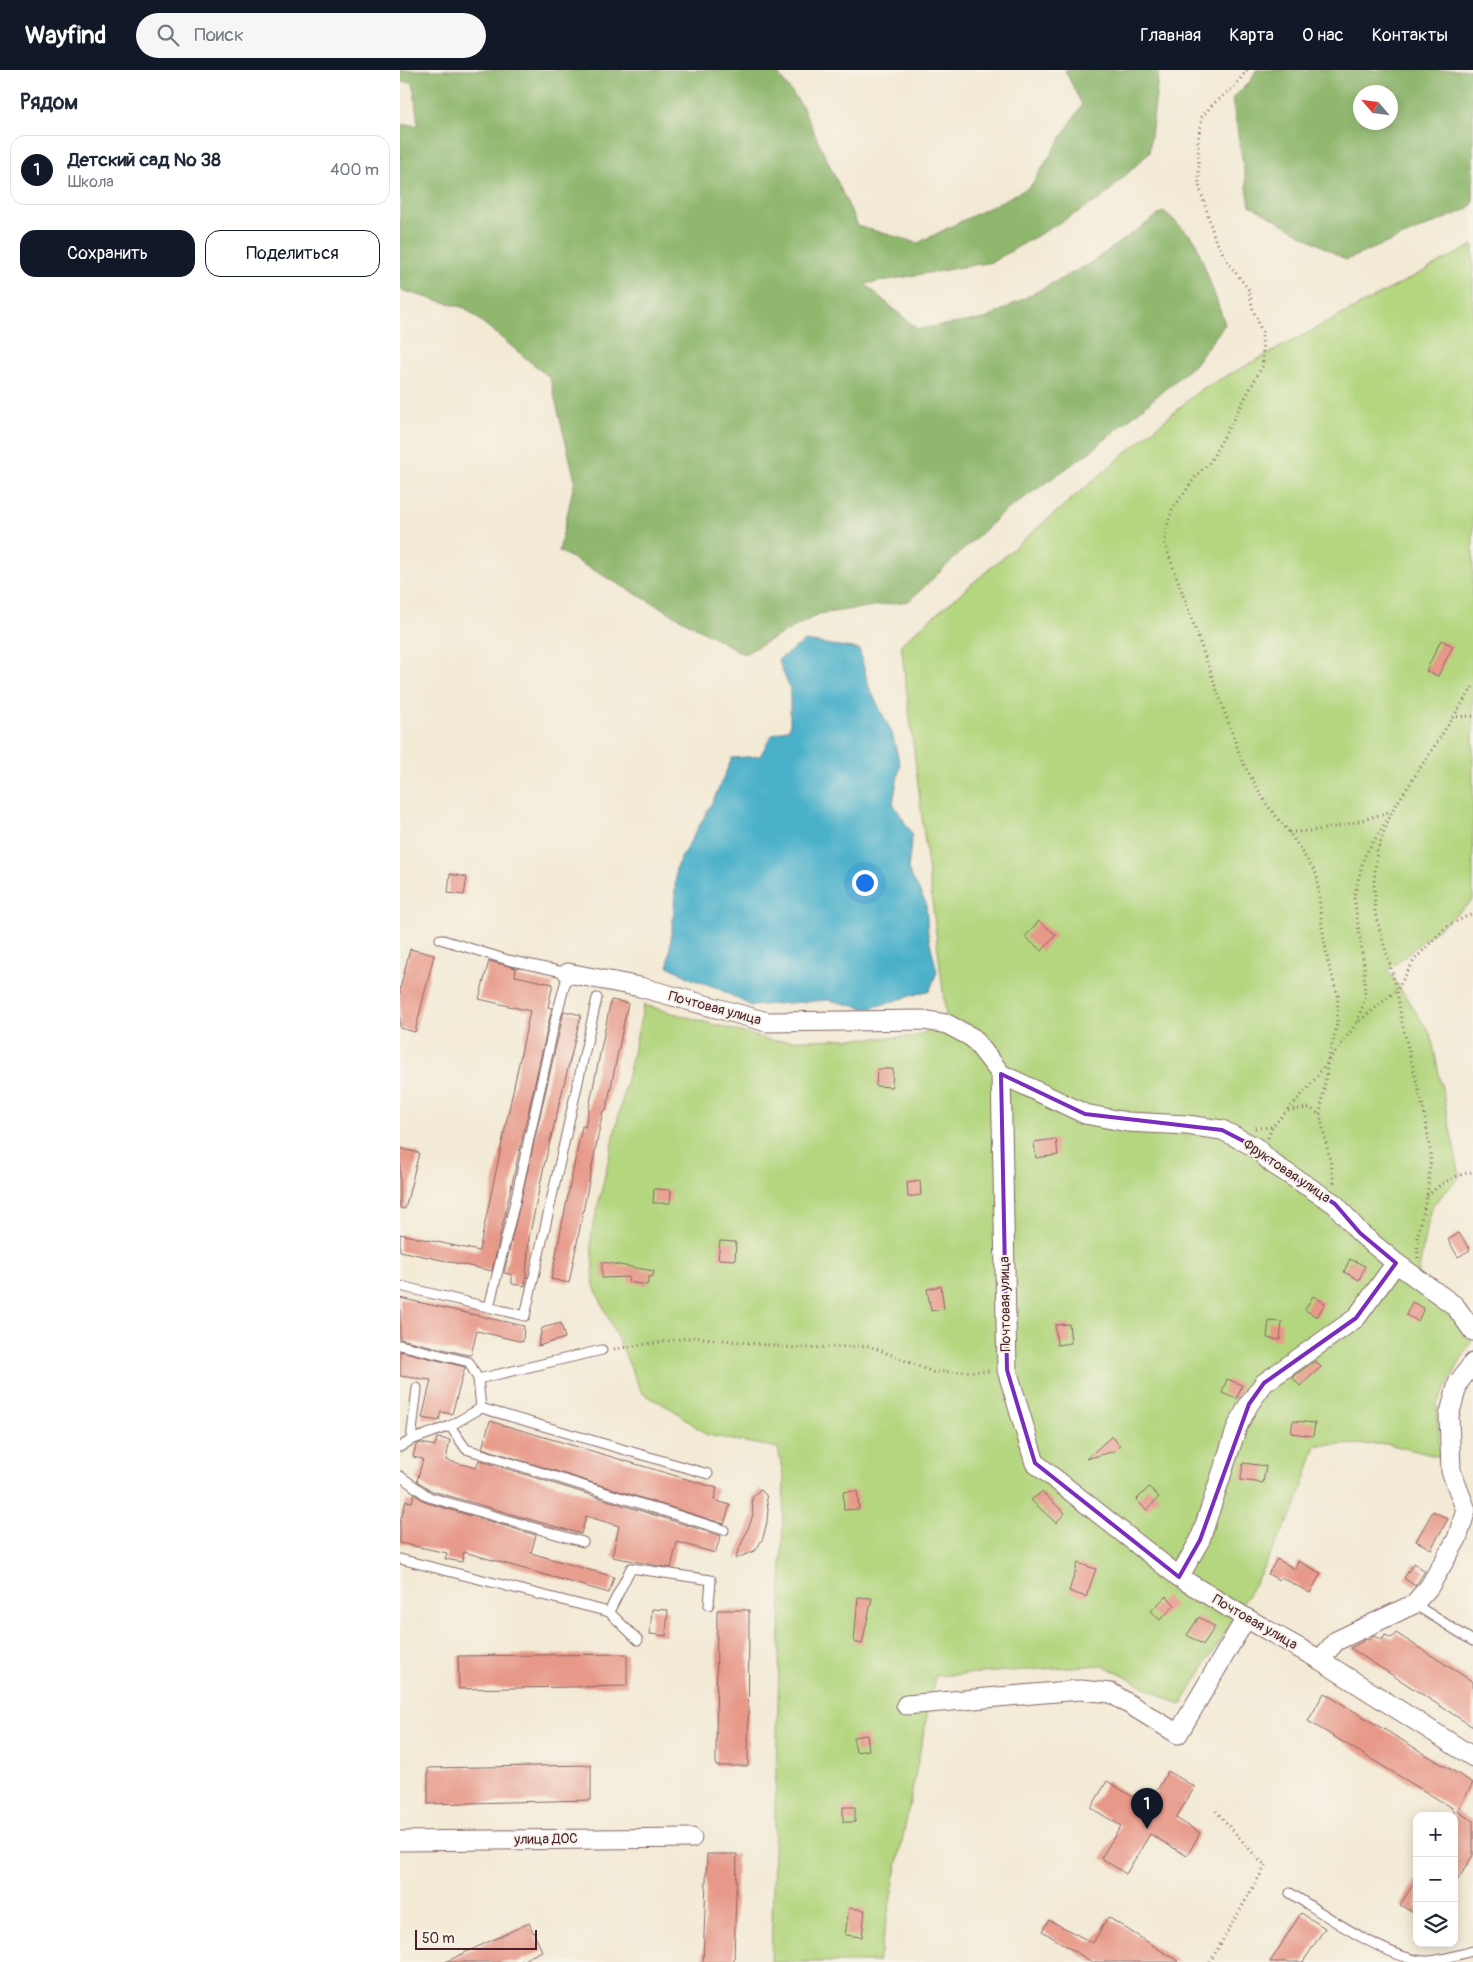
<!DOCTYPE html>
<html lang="ru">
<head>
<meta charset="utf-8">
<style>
  :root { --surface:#fff; --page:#f6f6f7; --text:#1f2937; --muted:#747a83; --line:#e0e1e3; --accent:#111827 }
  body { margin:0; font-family:Pangolin,sans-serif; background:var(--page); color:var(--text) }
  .controls { position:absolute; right:15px; bottom:15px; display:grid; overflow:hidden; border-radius:10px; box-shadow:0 2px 12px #0003 }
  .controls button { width:45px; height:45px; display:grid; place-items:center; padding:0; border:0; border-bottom:1px solid var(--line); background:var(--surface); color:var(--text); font:25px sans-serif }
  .compass { position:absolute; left:953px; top:15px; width:45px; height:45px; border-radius:50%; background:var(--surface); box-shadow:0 2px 12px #0003; rotate:298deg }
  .scale { position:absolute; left:15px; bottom:12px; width:122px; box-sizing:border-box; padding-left:5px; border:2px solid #4a1f2b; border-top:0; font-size:14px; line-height:18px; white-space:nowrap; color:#4a1f2b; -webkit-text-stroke:4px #f7f3e8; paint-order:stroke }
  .you { position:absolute; left:464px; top:812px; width:18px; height:18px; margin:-12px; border:4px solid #fff; border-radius:50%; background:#1a73e8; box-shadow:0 0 0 8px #1a73e833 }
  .badge { display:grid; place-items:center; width:32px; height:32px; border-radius:50%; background:var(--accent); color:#fff; font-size:16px; font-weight:700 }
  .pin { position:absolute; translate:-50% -41px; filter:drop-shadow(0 1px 2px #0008) }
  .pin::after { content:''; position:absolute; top:26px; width:18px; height:15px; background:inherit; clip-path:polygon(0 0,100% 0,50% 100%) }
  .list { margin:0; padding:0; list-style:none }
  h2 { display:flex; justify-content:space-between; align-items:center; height:65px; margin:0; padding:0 20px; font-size:21px }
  h2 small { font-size:16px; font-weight:400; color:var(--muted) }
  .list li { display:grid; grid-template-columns:32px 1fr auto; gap:15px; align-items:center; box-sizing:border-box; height:70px; margin:0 10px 10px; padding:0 10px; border:1px solid var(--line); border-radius:15px }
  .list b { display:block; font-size:19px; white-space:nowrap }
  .list p { margin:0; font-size:16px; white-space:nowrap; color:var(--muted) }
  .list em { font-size:16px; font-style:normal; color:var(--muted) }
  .actions { display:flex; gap:10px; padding:15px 20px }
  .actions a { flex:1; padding:11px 0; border:1px solid var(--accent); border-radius:15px; text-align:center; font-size:18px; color:var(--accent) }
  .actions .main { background:var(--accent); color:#fff }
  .icon { flex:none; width:28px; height:28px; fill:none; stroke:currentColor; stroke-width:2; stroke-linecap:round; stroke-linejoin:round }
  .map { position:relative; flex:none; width:1073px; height:1892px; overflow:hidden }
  header { display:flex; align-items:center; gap:30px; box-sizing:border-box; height:70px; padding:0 25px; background:var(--accent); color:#fff }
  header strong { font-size:24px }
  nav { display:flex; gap:28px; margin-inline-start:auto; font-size:18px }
  .search { width:350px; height:45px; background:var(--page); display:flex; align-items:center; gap:12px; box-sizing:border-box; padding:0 18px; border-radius:28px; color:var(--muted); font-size:19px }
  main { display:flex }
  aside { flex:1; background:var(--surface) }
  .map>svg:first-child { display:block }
  .green { fill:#b4d67f; stroke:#7f7a55 }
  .forest { fill:#8fb76e; stroke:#6c6b4c; fill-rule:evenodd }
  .water { fill:#4bb1ca; stroke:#4a687a }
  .building { fill:#e79888 }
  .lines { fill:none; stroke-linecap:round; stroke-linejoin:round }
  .service-casing { stroke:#856666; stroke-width:11 }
  .minor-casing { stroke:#856666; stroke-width:21 }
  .path { stroke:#856666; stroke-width:3; stroke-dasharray:1 4; stroke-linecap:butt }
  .service { stroke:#fff; stroke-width:9 }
  .minor { stroke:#fff; stroke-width:19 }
  .marked { fill:none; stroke:#7b2cbf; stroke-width:4; stroke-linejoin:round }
  .labels { text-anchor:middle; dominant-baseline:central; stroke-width:4; stroke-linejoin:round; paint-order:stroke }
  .street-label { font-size:14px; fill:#4a1f2b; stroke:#f7f3e8 }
</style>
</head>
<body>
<header>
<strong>Wayfind</strong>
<div class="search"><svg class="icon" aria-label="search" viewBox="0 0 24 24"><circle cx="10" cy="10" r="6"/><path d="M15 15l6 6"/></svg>Поиск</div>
<nav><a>Главная</a><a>Карта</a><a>О нас</a><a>Контакты</a></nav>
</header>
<main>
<aside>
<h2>Рядом<small></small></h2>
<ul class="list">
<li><span class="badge">1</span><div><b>Детский сад № 38</b><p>Школа</p></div><em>400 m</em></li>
</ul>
<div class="actions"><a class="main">Сохранить</a><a>Поделиться</a></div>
</aside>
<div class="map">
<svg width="1073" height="1892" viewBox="0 0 1073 1892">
  <rect width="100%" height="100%" fill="#f7f3e8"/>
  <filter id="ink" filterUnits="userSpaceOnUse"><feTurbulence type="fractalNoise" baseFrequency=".02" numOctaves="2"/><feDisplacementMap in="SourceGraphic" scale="10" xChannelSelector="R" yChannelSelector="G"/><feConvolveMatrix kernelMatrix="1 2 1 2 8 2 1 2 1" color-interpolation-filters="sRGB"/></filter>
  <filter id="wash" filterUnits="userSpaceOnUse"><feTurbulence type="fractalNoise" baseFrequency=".0096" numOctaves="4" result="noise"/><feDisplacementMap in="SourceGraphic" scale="20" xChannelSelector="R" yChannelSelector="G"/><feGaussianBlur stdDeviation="1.12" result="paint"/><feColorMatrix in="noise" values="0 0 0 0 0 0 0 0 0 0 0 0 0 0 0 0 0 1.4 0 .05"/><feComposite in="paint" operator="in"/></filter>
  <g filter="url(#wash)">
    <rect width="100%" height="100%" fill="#f3ead5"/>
    <!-- green -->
    <path class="green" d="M1073 175V830L988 900 1031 965 1060 1107 1033 1135 1025 1164 1018 1208 1073 1268 1037 1334 1040 1387 988 1374 916 1375 897 1434 854 1515 781 1635 702 1595 535 1606 478 1892H371L384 1410 378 1378 307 1365 275 1341 242 1323 194 1216 191 1166 244 935 373 971 512 967 547 954 501 574 800 320Z"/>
    <!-- forest -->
    <path class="forest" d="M0 0H375L402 36 458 156 518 173 630 117 682 35 665 0H759L749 83 702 128 592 192 465 214 517 259 585 249 689 194 764 141 795 170 825 254 794 295 691 381 600 445 509 531 419 544 344 584 159 481 175 410 150 308 65 238 0 220V55H18L13 12H0Z
      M856 0H1073V133L1068 139 946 190 850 135 832 29 851 10ZM961 22H991V52H961Z"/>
    <!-- water -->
    <path class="water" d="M405 571 459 579 469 617 492 663 500 695 493 733 512 764 508 800 526 833 528 864 537 902 530 920 468 939 428 930 351 936 315 917 292 909 268 896 274 840 276 797 313 731 332 688 360 686 372 665 390 658V619L378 590Z"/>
    <g id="blocks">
      <!-- building -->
      <path class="building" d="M1041 570 1053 576 1038 606 1026 601Z
        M50 804 67 807 64 825 48 823Z
        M639 851 656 865 642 881 625 867Z
        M10 879 34 885 15 962 0 958V919Z
        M89 891 116 898 115 906 153 914 148 937 152 938 92 1201 0 1181V1164L79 1181 130 941 79 929Z
        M211 930 228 933 206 1041H203L169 1213 151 1209 182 1056 185 1057Z
        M164 941 181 945 144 1096 129 1168 125 1216 112 1214V1205L104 1203Z
        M477 999H493L492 1017 476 1016Z
        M656 1069 658 1085 636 1088 634 1072Z
        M0 1078 19 1083 5 1139 0 1138Z
        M520 1111 521 1125 508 1127 507 1113Z
        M254 1119 271 1120 270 1133H253Z
        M1059 1163 1070 1180 1058 1187 1048 1170Z
        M320 1171 336 1172 335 1190 318 1189Z
        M950 1189 965 1196 959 1210 944 1202Z
        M202 1192 254 1201 253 1206 249 1207 247 1215 228 1212 229 1207 202 1208Z
        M541 1216 544 1239 531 1241 527 1219Z
        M913 1226 925 1233 917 1247 905 1240Z
        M0 1228 124 1256 123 1272 77 1261 71 1285H68L0 1269Z
        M1012 1232 1024 1238 1018 1251 1006 1245Z
        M869 1251 882 1252 880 1270 867 1268Z
        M161 1253 165 1268 138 1276 142 1258Z
        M669 1254 671 1273 657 1275 655 1255Z
        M0 1281 65 1297 52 1344 41 1342 39 1351 22 1348 31 1310 0 1306Z
        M915 1291 921 1297 900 1316 892 1307Z
        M827 1309 842 1315 837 1329 822 1323Z
        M90 1351 317 1418 314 1430 330 1435 324 1454 82 1378Z
        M893 1351 915 1353 913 1366 891 1363Z
        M712 1366 720 1376 715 1381 686 1389Z
        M37 1368 50 1370 46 1390 76 1398 79 1390 321 1466 315 1483 277 1472 271 1498 212 1487 219 1456 186 1446 181 1464 32 1421 17 1411 23 1389 13 1387 16 1375 21 1373 35 1376Z
        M843 1393 866 1396 863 1413 841 1410Z
        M749 1417 759 1427 747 1440 736 1430Z
        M360 1419 366 1425 368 1439 367 1452 363 1468 356 1480 335 1489 351 1451 353 1444 352 1428Z
        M457 1421 459 1439 444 1440 443 1422Z
        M642 1422 665 1443 656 1453 631 1430Z
        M14 1424 27 1433 136 1465 131 1483 214 1507 209 1523 64 1482 62 1492 45 1489 47 1483 0 1473V1452L6 1431 12 1432Z
        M1033 1441 1048 1449 1031 1479 1016 1471Z
        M877 1489 895 1499 898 1491 921 1503 910 1523 881 1507 879 1510 868 1504Z
        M678 1493 696 1499 686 1527 669 1521Z
        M1014 1493 1025 1501 1015 1516 1004 1508Z
        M766 1526 775 1535 760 1550 751 1541Z
        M458 1527 472 1528 462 1574 454 1572Z
        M252 1539 268 1540 266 1566 250 1564Z
        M317 1540H349L348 1696H316Z
        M799 1547 815 1557 803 1575 787 1565Z
        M996 1563 1073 1612V1657L950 1578 967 1569 969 1570 974 1566 982 1570 985 1565 992 1568Z
        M227 1584V1616L59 1619 58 1586Z
        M924 1623 1073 1713 1057 1741 1073 1751V1785L1054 1816V1739L908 1651Z
        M467 1665 469 1680 456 1682 453 1667Z
        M191 1695V1730L28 1734V1698Z
        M768 1701 795 1717 776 1748 800 1763 787 1786 750 1764 726 1804 701 1788 721 1756 691 1738 707 1711 748 1736Z
        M443 1737H455V1752H443Z
        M307 1784H337L334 1892H303Z
        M1017 1808V1845L1000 1835Z
        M449 1838 465 1840 462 1867 445 1865Z
        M901 1843 925 1858 903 1892H870Z
        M708 1847 779 1892H692L642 1861 649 1850 693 1873Z
        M129 1853 142 1881 119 1892H45Z"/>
    </g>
  </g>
  <g filter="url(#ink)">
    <use href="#blocks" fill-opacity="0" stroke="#856666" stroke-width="1"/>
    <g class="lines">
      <!-- service casing -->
      <g class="service-casing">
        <path id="service" d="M40 869 108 890 168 903 155 951 115 1132 89 1237
          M0 1216 125 1246 197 928
          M0 1275 69 1292 78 1309
          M81 1338 308 1404
          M50 1356 66 1379 324 1460
          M11 1370 17 1318
          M0 1377 11 1370 50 1356 81 1338 78 1309 202 1280
          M0 1406 29 1427 183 1472
          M0 1489 209 1542 231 1498 311 1510 309 1535
          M1014 1534 1073 1571
          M209 1542 238 1570
          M890 1823C924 1844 986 1888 1024 1891 1035 1892 1061 1884 1073 1881"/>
      </g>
      <!-- minor casing -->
      <g class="minor-casing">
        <path id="minor" d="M168 903 240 917 367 952 523 950 547 954 573 968 601 1004 607 1300 635 1393 779 1507 846 1548 920 1590 1073 1687
          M601 1004 685 1044 727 1052 787 1055 822 1060 855 1077 873 1094 935 1134 960 1163 996 1193 1055 1236 1073 1261
          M779 1507 800 1470 837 1357 849 1334 864 1313 956 1248 996 1193
          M920 1590 936 1571 1014 1534 1029 1517 1057 1469 1066 1440 1051 1401 1049 1346 1058 1313 1073 1293
          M506 1635 680 1620 711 1623 778 1664 846 1548
          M0 1771 292 1768"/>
      </g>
      <!-- path -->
      <path class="path" d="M847 0 835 16 812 35 802 47 798 71 799 115 815 169 829 194 849 220 853 240 862 262 863 295 810 392 796 406 772 440 766 459 765 474 842 691 867 735 889 762 917 805 922 857 928 892 938 926 937 954 928 991 920 1045 932 1099 934 1113
        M1052 647 1073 646
        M889 762C925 762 958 752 991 741
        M957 952 965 929 964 895 954 827 964 787 988 748
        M888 1040 910 1038 920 1045
        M855 1058 872 1057 908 1018 957 953 997 920 1015 889 1046 857 1073 843
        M868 1068 872 1057
        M1027 1126C1040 1114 1055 1104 1073 1102
        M1018 1188 1017 1168 1027 1126 1031 1085 1024 1042 1002 953 997 920 975 843 974 811 977 781 992 741 1073 617
        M214 1279 295 1267 395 1278 469 1276 533 1302 591 1301
        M810 1892 866 1795 860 1791 816 1741"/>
      <!-- service -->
      <use href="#service" class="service"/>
      <!-- minor -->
      <use href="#minor" class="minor"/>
    </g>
  </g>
  <!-- marked area -->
  <path class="marked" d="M601 1004 685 1044 822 1060 855 1077 873 1094 935 1134 960 1163 996 1193 956 1248 864 1313 849 1334 800 1470 779 1507 635 1393 607 1300Z"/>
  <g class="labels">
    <!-- street labels -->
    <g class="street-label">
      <text transform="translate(315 938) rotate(15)">Почтовая улица</text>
      <text transform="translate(887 1101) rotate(34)">Фруктовая улица</text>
      <text transform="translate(605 1234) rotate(-91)">Почтовая улица</text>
      <text transform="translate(855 1552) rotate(30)">Почтовая улица</text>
      <text transform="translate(146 1769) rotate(-1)">улица ДОС</text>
    </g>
  </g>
</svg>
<div class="controls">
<button>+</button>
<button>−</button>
<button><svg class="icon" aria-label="layers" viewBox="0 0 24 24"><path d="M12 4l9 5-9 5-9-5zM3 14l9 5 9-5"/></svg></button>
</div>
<svg class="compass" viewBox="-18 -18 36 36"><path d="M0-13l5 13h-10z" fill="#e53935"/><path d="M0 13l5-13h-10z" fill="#747a83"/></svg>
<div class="scale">50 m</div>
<div class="you"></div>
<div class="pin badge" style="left:747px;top:1759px">1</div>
</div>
</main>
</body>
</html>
